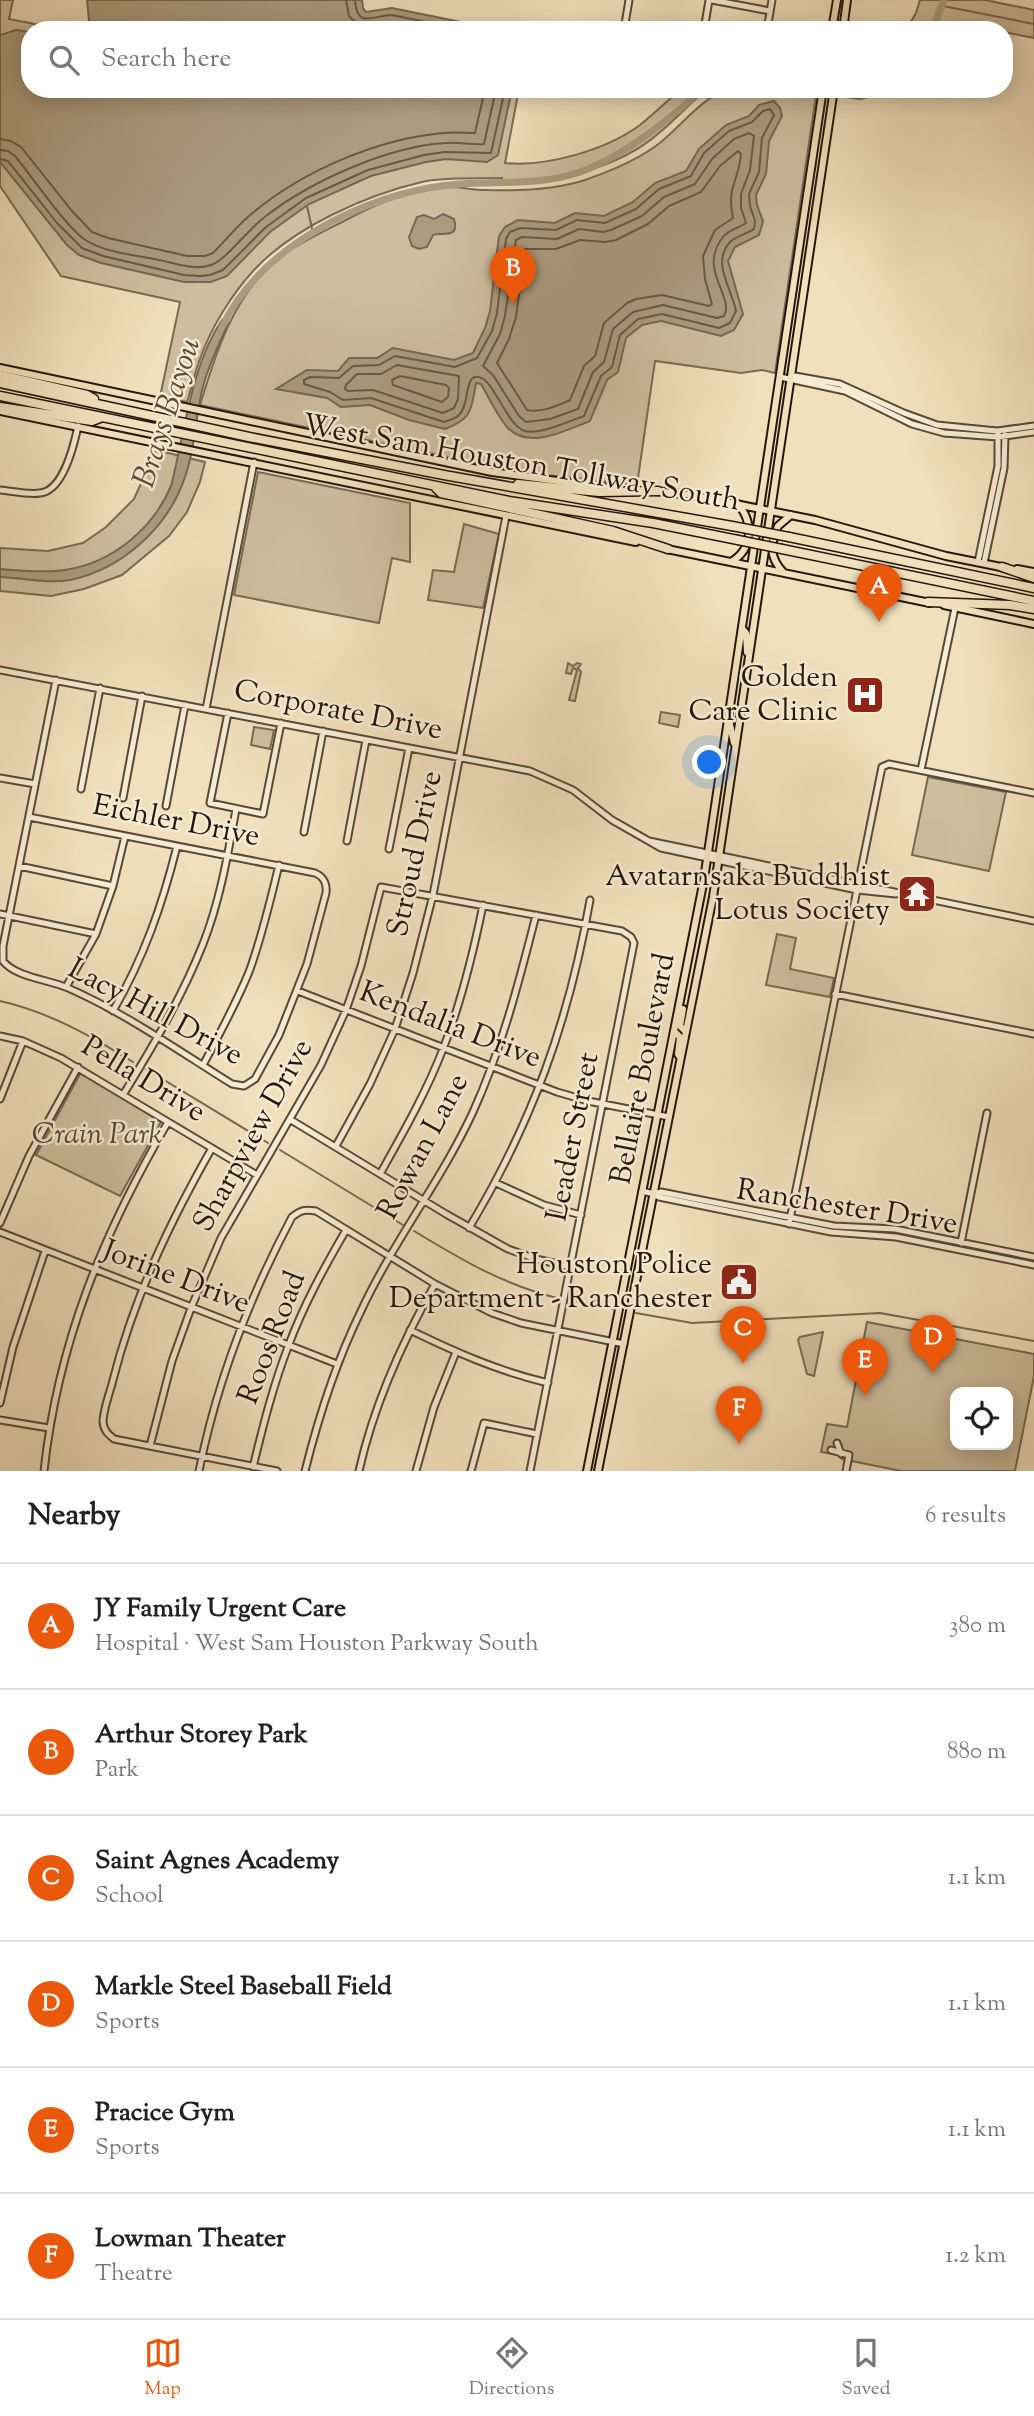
<!DOCTYPE html>
<html lang="en">
<head>
<meta charset="utf-8">
<style>
  :root { --surface:#fff; --page:#f2f2f2; --text:#222; --muted:#767676; --line:#e0e0e0; --accent:#ea580c }
  body { margin:0; font-family:"Sorts Mill Goudy",serif; background:var(--page); color:var(--text) }
  .controls { position:absolute; right:21px; bottom:21px; display:grid; overflow:hidden; border-radius:14px; box-shadow:0 4px 18px #0003 }
  .controls button { width:63px; height:63px; display:grid; place-items:center; padding:0; border:0; border-bottom:2px solid var(--line); background:var(--surface); color:var(--text); font:35px sans-serif }
  .you { position:absolute; left:710px; top:763px; width:24px; height:24px; margin:-18px; border:5px solid #fff; border-radius:50%; background:#1a73e8; box-shadow:0 0 0 10px #1a73e833 }
  .badge { display:grid; place-items:center; width:46px; height:46px; border-radius:50%; background:var(--accent); color:#fff; font-size:23px; font-weight:700 }
  .pin { position:absolute; translate:-50% -58px; filter:drop-shadow(0 2px 4px #0008) }
  .pin::after { content:''; position:absolute; top:37px; width:24px; height:21px; background:inherit; clip-path:polygon(0 0,100% 0,50% 100%) }
  .list { margin:0; padding:0; list-style:none }
  h2 { display:flex; justify-content:space-between; align-items:center; height:91px; margin:0; padding:0 28px; font-size:30px }
  h2 small { font-size:23px; font-weight:400; color:var(--muted) }
  .list li { display:grid; grid-template-columns:46px 1fr auto; gap:21px; align-items:center; box-sizing:border-box; height:126px; padding:0 28px; border-top:2px solid var(--line) }
  .list b { display:block; font-size:26px; white-space:nowrap }
  .list p { margin:0; font-size:23px; white-space:nowrap; color:var(--muted) }
  .list em { font-size:23px; font-style:normal; color:var(--muted) }
  .icon { flex:none; width:38px; height:38px; fill:none; stroke:currentColor; stroke-width:2; stroke-linecap:round; stroke-linejoin:round }
  .map { position:relative; flex:none; width:1034px; height:1471px; overflow:hidden }
  .search { position:absolute; background:var(--surface); box-shadow:0 4px 18px #0003; left:21px; right:21px; top:21px; height:77px; display:flex; align-items:center; gap:18px; box-sizing:border-box; padding:0 24px; border-radius:28px; color:var(--muted); font-size:26px }
  .sheet { height:847px; background:var(--surface) }
  nav { display:flex; justify-content:space-around; align-items:center; box-sizing:border-box; height:98px; border-top:2px solid var(--line); background:var(--surface); font-size:19px; color:var(--muted) }
  nav a { display:grid; justify-items:center; gap:4px }
  nav .on { color:var(--accent) }
  .map>svg:first-child { display:block }
  .green { fill:#cebe9e; stroke:#7a6a54; stroke-width:2; fill-rule:evenodd }
  .water { fill:#ac9c7f; stroke:#766750; stroke-width:2 }
  .lines { fill:none; stroke-linecap:round; stroke-linejoin:round }
  .shore { stroke:#685a44; stroke-width:2 }
  .stream { stroke:#766750; stroke-width:2 }
  .river { stroke:#ac9c7f; stroke-width:7 }
  .minor-casing { stroke:#584936; stroke-width:9 }
  .major-casing { stroke:#25170a; stroke-width:10 }
  .highway-casing { stroke:#25170a; stroke-width:11 }
  .minor { stroke:#f6ebd3; stroke-width:5 }
  .major { stroke:#f1e0bc; stroke-width:6 }
  .highway { stroke:#f1e0bc; stroke-width:8 }
  .highway-bridge-casing { stroke:#25170a; stroke-width:11; stroke-linecap:butt }
  .highway-bridge { stroke:#f1e0bc; stroke-width:8 }
  .labels { text-anchor:middle; dominant-baseline:central; stroke-width:5; stroke-linejoin:round; paint-order:stroke }
  .street-label { font-size:30px; fill:#25170a; stroke:#f6ebd3 }
  .poi-label { font-size:30px; fill:#25170a; stroke:#f6ebd3; text-anchor:end }
  .park-label { font-size:30px; font-style:italic; fill:#584936; stroke:#f6ebd3 }
  .water-label { font-size:32px; font-style:italic; fill:#5b4c39; stroke:#f6ebd3 }
</style>
</head>
<body>
<div class="map">
<svg width="1034" height="1471" viewBox="0 0 1034 1471">
  <rect width="100%" height="100%" fill="#f1e0bc"/>
  <filter id="stains"><feTurbulence type="fractalNoise" baseFrequency=".00286" numOctaves="4"/><feColorMatrix values="0 0 0 0 .2 0 0 0 0 .09 0 0 0 0 .02 0 0 0 .5 -.17"/></filter>
  <radialGradient id="worn" r=".72"><stop offset=".6" stop-color="#630" stop-opacity="0"/><stop offset="1" stop-color="#630" stop-opacity=".3"/></radialGradient>
  <!-- green -->
  <path class="green" d="M0 0H13L9 19 65 30H30V89H519L505 163C547 167 606 150 640 125 654 114 667 101 681 89H707C690 103 676 119 659 133 618 169 555 182 502 184V178C478 179 443 177 422 182 366 195 294 227 254 270 232 294 212 326 201 356 195 371 192 387 187 402L160 397 180 302 61 276 0 186Z
    M920 0H985L1034 10V38L1004 32V30L963 24 959 30H906L916 13Z
    M727 89H817L775 373 762 370 741 373 655 361 637 485 537 474 490 466 200 405C216 352 234 294 279 258 298 243 323 232 344 221 376 204 412 188 449 187 461 187 473 190 486 190 517 191 555 190 585 180 611 171 640 159 661 142 683 124 700 100 727 89Z
    M838 89H900L860 99 837 96Z
    M156 450 205 462 200 482 187 512 169 536 122 575 84 589 51 596 0 591V548L48 551 83 543 106 527 134 499Z
    M258 472 410 503V562L392 558 379 623 234 595Z
    M464 524 499 534 483 608 428 600 433 570 454 572Z
    M568 663 573 666 577 663 581 664 578 668 581 672 575 701 569 700 577 670 573 668 571 674 566 673Z
    M661 712 680 715 678 727 659 723Z
    M254 727 274 730 270 749 251 745Z
    M928 777 1006 792 989 871 912 855Z
    M777 934 796 938 790 969 834 978 830 997 766 985Z
    M81 1072 161 1122 120 1196 36 1155Z
    M867 1322 1034 1354V1376L1015 1471H901L842 1459 838 1455 821 1452 827 1424 847 1427ZM955 1392H1008V1445H955Z
    M823 1332 814 1376 807 1374 798 1340 800 1337Z"/>
  <!-- water -->
  <path class="water" d="M87 0H362L363 8 366 12 392 8 500 30H90Z
    M16 30 30 32V89H512L498 155 487 162 446 159 426 162 371 176 309 204 270 232 227 276 211 282H184L101 263 79 255 67 245 0 162V35Z
    M774 101 780 108 782 116 769 141 766 174 756 195 757 205 763 221 759 235 735 247 728 261 743 314 734 330 721 336 661 321 642 325 626 338 618 372 607 380 590 421C566 430 528 451 507 427 497 415 489 398 481 384L476 383C471 410 473 418 445 429L409 420 370 405 341 407 327 398 276 389 307 370 338 371 349 358H377L393 348 454 360 473 353 485 328 490 311 499 236 505 227 518 220 555 223 575 213 604 216 633 202 655 183 686 171 699 149 726 125 749 116 759 105Z
    M443 214 454 219C460 239 443 232 433 235L427 247 419 249 412 246 409 237 417 217 424 215 434 219Z
    M222 320 228 323C220 343 210 362 204 383 195 414 196 447 185 477 168 528 122 569 70 580 47 584 23 578 0 577V569C21 571 44 573 65 570 112 563 153 529 171 486 185 432 191 365 222 320Z
    M867 1354 880 1356 876 1376 863 1374Z"/>
  <g class="lines">
    <!-- shore -->
    <path class="shore" d="M346 0 349 16 360 27 372 28 391 23 422 30
      M355 0C357 30 373 15 392 15L465 30
      M770 109 774 115 762 138 759 172 749 194 750 206 755 221 754 229C747 234 736 236 730 242 711 263 732 289 736 311L730 323 719 328 662 314 638 319 620 335 612 367 601 376 584 416C569 421 540 435 525 431 505 425 493 373 475 377 465 379 469 406 459 415 455 419 449 420 444 422L371 398 343 400 330 392 304 384V380L310 377 339 378 353 366 379 365 395 356 455 367 477 358 492 331 497 313 506 239 510 232 520 228 556 230 577 220 605 223 636 209 659 189 691 176 704 153 729 131 752 122 763 111Z
      M749 133 754 136 750 170 741 194V208L746 223C739 228 728 230 723 237 697 270 735 296 724 316L717 318 663 305 633 312 613 329 604 362 593 372 578 409 550 419 526 422 519 416 493 375 483 366 500 334 505 316 516 240 522 237 557 239 579 229 603 232 611 230 642 216 664 197 695 184 712 159 734 139Z
      M0 139 11 141 21 147 72 211 92 232 108 238 187 256H205L213 253C227 239 239 223 255 211 305 170 378 139 443 133 454 132 465 133 475 133L485 89
      M0 150 8 151 15 156C31 175 68 230 87 241 107 253 136 255 159 260 176 263 194 271 211 265 226 260 250 227 266 216 311 181 389 146 446 143 459 142 471 145 484 144L496 89
      M738 151 741 154C739 181 726 187 733 218L715 230 703 256 705 279 712 304 709 306 662 295 636 299 627 303 604 323 595 356 584 366 570 400C557 406 541 413 527 410L497 363 509 339 516 317 525 249H556L580 240 605 242 616 240 648 224 669 206 701 192 720 166Z
      M0 159 8 161 57 223 82 248 103 256 184 275 200 276 210 275 223 270 266 227 306 198 368 170 424 155 445 152 491 153 505 89
      M397 365 459 376 458 399 454 408 443 413 373 390 348 391 345 389 346 385 357 374H381Z
      M400 376 446 385 449 388 448 397 442 402 393 385 392 380Z"/>
    <!-- stream -->
    <path class="stream" d="M943 6 1034 24
      M307 206 313 233
      M0 1001C49 1012 91 1036 133 1062
      M146 1069 268 1143
      M280 1150 403 1225
      M414 1231C462 1260 502 1284 557 1298
      M572 1300 614 1309
      M636 1313 692 1323 880 1313 1034 1341"/>
    <!-- river -->
    <path class="river" d="M932 30 944 0
      M222 327C260 247 363 195 448 185 492 180 537 187 580 172 625 156 668 120 703 89"/>
    <!-- minor casing -->
    <g class="minor-casing">
      <path id="minor" d="M712 0 770 11
        M624 30 629 0
        M704 30 709 0
        M767 30 772 0
        M780 377 845 391 912 424 944 433 998 437 1034 432
        M790 378 795 376 840 384 904 413 937 425 997 431 1034 426
        M0 490C12 491 28 495 40 493 63 491 74 445 78 426
        M978 562 998 466V434
        M984 563 1004 468 1005 435
        M0 670 530 771 573 790 612 820 661 848 857 890 896 894
        M206 709 254 462
        M228 713 210 803 263 814 281 723
        M921 770 955 608
        M0 778 35 784
        M81 789 100 688
        M123 798 142 696
        M166 806 185 705
        M29 817 315 873C324 877 327 883 326 893L307 964 279 1035 255 1079 244 1086 232 1084C179 1051 125 1013 68 988 50 980 15 977 3 961V946L56 680
        M304 832 323 731
        M347 841 366 740
        M649 841 1034 921
        M389 849 409 748
        M19 866 113 886
        M0 914 96 934
        M66 987 96 934 113 886 125 836
        M298 991 557 1092 588 1101 669 1117
        M835 994 1034 1034
        M113 1011C144 957 162 906 177 846
        M0 1036 23 1041 61 1058 257 1175
        M203 1065C219 1035 236 1004 249 972 262 937 270 901 279 865
        M123 1095C153 1046 182 997 203 944 220 901 228 854 236 809
        M0 1099 23 1041
        M291 1120 446 1214 508 1249 536 1259 571 1267
        M336 1146 370 1084 395 1029 413 973 433 895 506 516
        M212 1148C170 1222 134 1297 113 1380 110 1393 103 1409 103 1422 104 1431 108 1434 114 1439L277 1471
        M380 1174C403 1133 426 1093 443 1049 461 1003 473 954 483 905
        M496 1183 544 1205 581 1215
        M642 1191 654 1194 659 1197 831 1232 896 1237 1034 1265
        M654 1194 661 1192 834 1226 895 1229 1034 1257
        M0 1223 29 1156 78 1067
        M789 1224 882 767 889 764 1034 793
        M469 1228C532 1123 569 1021 590 900
        M0 1232 337 1364
        M961 1243 987 1113
        M410 1330C455 1352 498 1371 548 1383
        M0 1403 13 1347 45 1251
        M0 1420 49 1428
        M837 1443 841 1454
        M150 1446 172 1361 191 1308 221 1238 321 1065 346 1010 361 966 381 887 622 931 631 937 634 943 530 1471
        M831 1450 849 1455 846 1471
        M253 1467C263 1426 273 1386 288 1347 303 1306 324 1268 346 1230
        M44 1471C58 1342 103 1234 168 1122
        M199 1471C217 1381 249 1298 292 1217 301 1210 305 1209 316 1211L435 1284 492 1313 521 1323 624 1344
        M305 1471C319 1415 336 1362 361 1311 393 1242 441 1181 473 1112 502 1048 519 982 536 915
        M359 1471C374 1404 401 1344 435 1284
        M416 1471 434 1407 456 1352
        M471 1471 484 1423 537 1434"/>
    </g>
    <!-- major casing -->
    <g class="major-casing">
      <path id="major" d="M832 30 837 0
        M843 30 847 0
        M0 368 492 472 616 489
        M0 411 636 542
        M655 491 691 495 815 520 946 556 1006 568
        M667 549 930 603
        M731 562C753 549 754 523 738 504
        M1017 569 1034 572
        M783 572C769 557 770 544 778 526L791 515
        M944 605 1034 624
        M742 628 746 633 747 652
        M729 720 734 743
        M683 1009 680 1026 686 1032
        M674 1031 680 1037 678 1054 680 1057
        M587 1471 704 879 823 89
        M598 1471 713 897 834 89"/>
    </g>
    <!-- highway casing -->
    <g class="highway-casing">
      <path id="highway" d="M0 375 87 395 94 399
        M0 383 249 437 444 475 732 526
        M0 396 509 501 653 523 738 540
        M0 407 92 421 100 418
        M518 484 599 492 658 491
        M436 488 441 493 613 531 668 549
        M789 537 1034 588
        M782 549 1034 601
        M1002 567 1034 578
        M928 602 1010 605 1034 609"/>
    </g>
    <!-- minor -->
    <use href="#minor" class="minor"/>
    <!-- major -->
    <use href="#major" class="major"/>
    <!-- highway -->
    <use href="#highway" class="highway"/>
    <!-- highway-bridge casing -->
    <g class="highway-bridge-casing">
      <path id="highway-bridge" d="M732 526 789 537
        M738 540 782 549"/>
    </g>
    <!-- highway-bridge -->
    <use href="#highway-bridge" class="highway-bridge"/>
  </g>
  <!-- icons -->
  <defs>
    <g id="hospital-square" transform="scale(2.0125)"><rect x="-9" y="-9" width="18" height="18" rx="4" fill="#8f2418" stroke="#f6ebd3"/><path d="M-5-5h3v3.5h4V-5h3V5h-3V1.5h-4V5h-3Z" fill="#fff"/></g>
    <g id="temple-square" transform="scale(2.0125)"><rect x="-9" y="-9" width="18" height="18" rx="4" fill="#8f2418" stroke="#f6ebd3"/><path d="M0-6L5-2H3V0L6.5 2.5H4V6H1.5V3h-3V6H-4V2.5H-6.5L-3 0V-2H-5Z" fill="#fff"/></g>
    <g id="civic-square" transform="scale(2.0125)"><rect x="-9" y="-9" width="18" height="18" rx="4" fill="#8f2418" stroke="#f6ebd3"/><path d="M-.6-6.5H3V-4.5H.6V-3L4-1V1h2V6H-6V1h2V-1L-.6-3ZM-1.2 2.5V6h2.4V2.5Z" fill="#fff"/></g>
  </defs>
  <g fill-rule="evenodd">
    <use href="#hospital-square" x="865" y="695"/>
    <use href="#temple-square" x="917" y="894"/>
    <use href="#civic-square" x="739" y="1282"/>
  </g>
  <g class="labels">
    <!-- street labels -->
    <g class="street-label">
      <text transform="translate(521 464) rotate(10)">West Sam Houston Tollway South</text>
      <text transform="translate(338 711) rotate(11)">Corporate Drive</text>
      <text transform="translate(176 822) rotate(11)">Eichler Drive</text>
      <text transform="translate(416 854) rotate(-78)">Stroud Drive</text>
      <text transform="translate(155 1013) rotate(28)">Lacy Hill Drive</text>
      <text transform="translate(450 1026) rotate(21)">Kendalia Drive</text>
      <text transform="translate(644 1069) rotate(-79)">Bellaire Boulevard</text>
      <text transform="translate(143 1080) rotate(31)">Pella Drive</text>
      <text transform="translate(254 1136) rotate(-61)">Sharpview Drive</text>
      <text transform="translate(574 1137) rotate(-79)">Leader Street</text>
      <text transform="translate(424 1147) rotate(-62)">Rowan Lane</text>
      <text transform="translate(847 1208) rotate(9)">Ranchester Drive</text>
      <text transform="translate(176 1278) rotate(21)">Jorine Drive</text>
      <text transform="translate(273 1338) rotate(-69)">Roos Road</text>
    </g>
    <!-- poi labels -->
    <g class="poi-label">
      <text x="838" y="678">Golden<tspan x="838" dy="34">Care Clinic</tspan></text>
      <text x="890" y="877">Avatarnsaka Buddhist<tspan x="890" dy="34">Lotus Society</tspan></text>
      <text x="712" y="1265">Houston Police<tspan x="712" dy="34">Department - Ranchester</tspan></text>
    </g>
    <!-- park labels -->
    <g class="park-label">
      <text x="97" y="1135">Crain Park</text>
    </g>
    <!-- water labels -->
    <g class="water-label">
      <text transform="translate(168 413) rotate(-72)">Brays Bayou</text>
    </g>
  </g>
  <rect width="100%" height="100%" filter="url(#stains)"/>
  <rect width="100%" height="100%" fill="url(#worn)"/>
</svg>
<div class="controls">
<button><svg class="icon" aria-label="locate" viewBox="0 0 24 24"><circle cx="12" cy="12" r="6"/><path d="M12 2v4M12 18v4M2 12h4M18 12h4"/></svg></button>
</div>
<div class="you"></div>
<div class="pin badge" style="left:879px;top:622px">A</div>
<div class="pin badge" style="left:513px;top:304px">B</div>
<div class="pin badge" style="left:743px;top:1364px">C</div>
<div class="pin badge" style="left:933px;top:1373px">D</div>
<div class="pin badge" style="left:865px;top:1396px">E</div>
<div class="pin badge" style="left:739px;top:1444px">F</div>
<div class="search"><svg class="icon" aria-label="search" viewBox="0 0 24 24"><circle cx="10" cy="10" r="6"/><path d="M15 15l6 6"/></svg>Search here</div>
</div>
<section class="sheet">
<h2>Nearby<small>6 results</small></h2>
<ul class="list">
<li><span class="badge">A</span><div><b>JY Family Urgent Care</b><p>Hospital · West Sam Houston Parkway South</p></div><em>380 m</em></li>
<li><span class="badge">B</span><div><b>Arthur Storey Park</b><p>Park</p></div><em>880 m</em></li>
<li><span class="badge">C</span><div><b>Saint Agnes Academy</b><p>School</p></div><em>1.1 km</em></li>
<li><span class="badge">D</span><div><b>Markle Steel Baseball Field</b><p>Sports</p></div><em>1.1 km</em></li>
<li><span class="badge">E</span><div><b>Pracice Gym</b><p>Sports</p></div><em>1.1 km</em></li>
<li><span class="badge">F</span><div><b>Lowman Theater</b><p>Theatre</p></div><em>1.2 km</em></li>
</ul>
</section>
<nav>
<a class="on"><svg class="icon" aria-label="map" viewBox="0 0 24 24"><path d="M3 6l6-2 6 2 6-2v14l-6 2-6-2-6 2zM9 4v14M15 6v14"/></svg>Map</a>
<a><svg class="icon" aria-label="directions" viewBox="0 0 24 24"><path d="M12 3l9 9-9 9-9-9zM9 14v-3h6M13 9l2 2-2 2"/></svg>Directions</a>
<a><svg class="icon" aria-label="saved" viewBox="0 0 24 24"><path d="M7 4h10v16l-5-4-5 4z"/></svg>Saved</a>
</nav>
</body>
</html>
